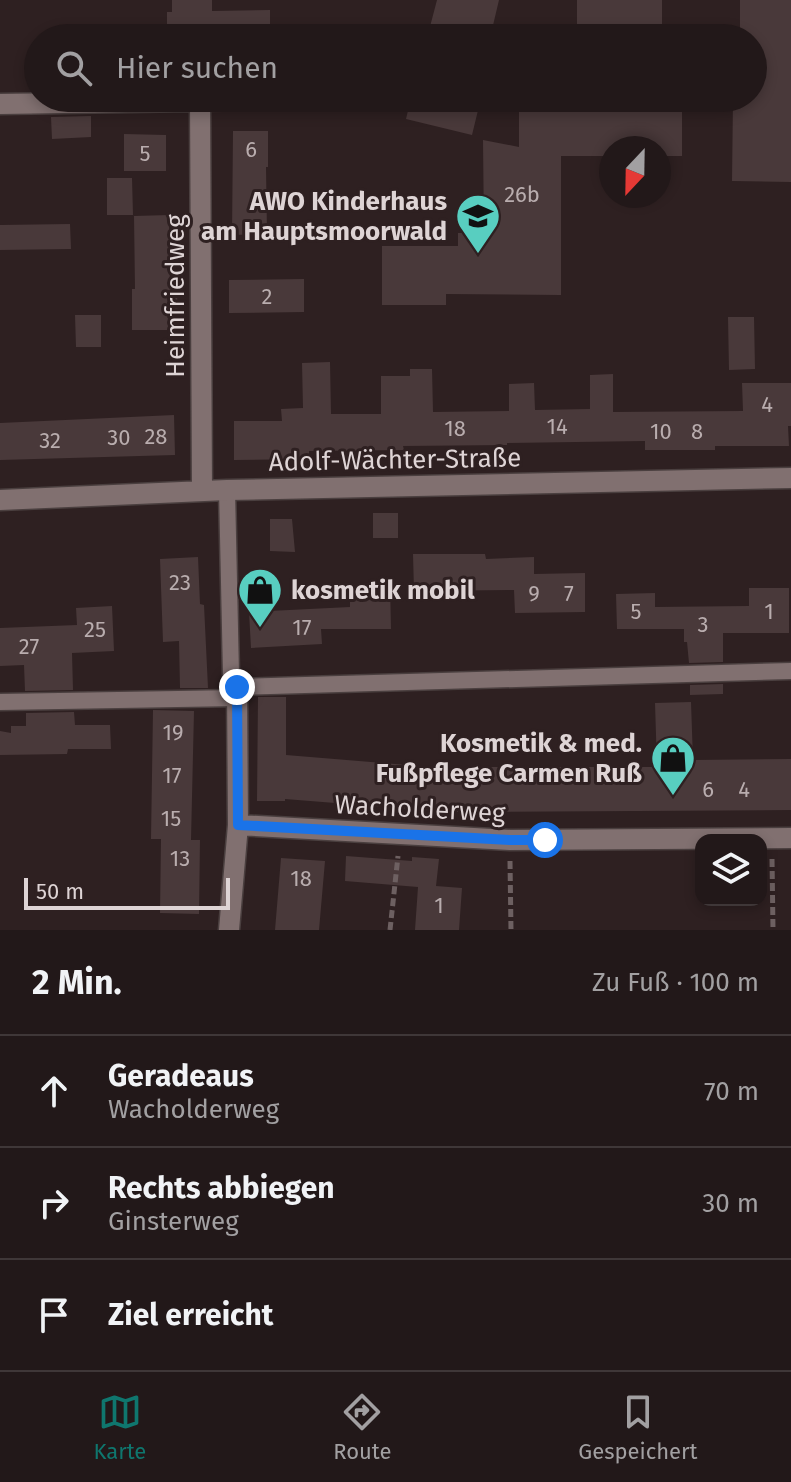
<!DOCTYPE html>
<html lang="de">
<head>
<meta charset="utf-8">
<style>
  :root { --surface:#221819; --page:#2e2526; --text:#f1f3f6; --muted:#a2a0a2; --line:#3f3738; --accent:#0f766e }
  body { margin:0; font-family:"Fira Sans",sans-serif; background:var(--page); color:var(--text) }
  .controls { position:absolute; right:24px; bottom:24px; display:grid; overflow:hidden; border-radius:16px; box-shadow:0 4px 12px #0003 }
  .controls button { width:72px; height:72px; display:grid; place-items:center; padding:0; border:0; border-bottom:2px solid var(--line); background:var(--surface); color:var(--text); font:40px sans-serif }
  .compass { position:absolute; left:599px; top:136px; width:72px; height:72px; border-radius:50%; background:var(--surface); box-shadow:0 4px 12px #0003; rotate:202deg }
  .scale { position:absolute; left:24px; bottom:20px; width:206px; box-sizing:border-box; padding-left:8px; border:4px solid #ded4d5; border-top:0; font-size:22px; line-height:28px; white-space:nowrap; color:#ded4d5; -webkit-text-stroke:6px #2e2021; paint-order:stroke }
  .stop { position:absolute; width:24px; height:24px; margin:-18px; border:6px solid #1a73e8; border-radius:50%; background:#fff }
  .stop.end { background:#1a73e8; border-color:#fff; box-shadow:0 2px 8px #0008 }
  .list { margin:0; padding:0; list-style:none }
  h2 { display:flex; justify-content:space-between; align-items:center; height:104px; margin:0; padding:0 32px; font-size:34px }
  h2 small { font-size:26px; font-weight:400; color:var(--muted) }
  .list li { display:grid; grid-template-columns:52px 1fr auto; gap:24px; align-items:center; box-sizing:border-box; height:112px; padding:0 32px; border-top:2px solid var(--line) }
  .list b { display:block; font-size:30px; white-space:nowrap }
  .list p { margin:0; font-size:26px; white-space:nowrap; color:var(--muted) }
  .list em { font-size:26px; font-style:normal; color:var(--muted) }
  .icon { flex:none; width:44px; height:44px; fill:none; stroke:currentColor; stroke-width:2; stroke-linecap:round; stroke-linejoin:round }
  .map { position:relative; flex:none; width:791px; height:930px; overflow:hidden }
  .search { position:absolute; background:var(--surface); box-shadow:0 4px 12px #0003; left:24px; right:24px; top:24px; height:88px; display:flex; align-items:center; gap:20px; box-sizing:border-box; padding:0 28px; border-radius:44px; color:var(--muted); font-size:30px }
  .sheet { height:440px; background:var(--surface) }
  nav { display:flex; justify-content:space-around; align-items:center; box-sizing:border-box; height:112px; border-top:2px solid var(--line); background:var(--surface); font-size:22px; color:var(--muted) }
  nav a { display:grid; justify-items:center; gap:4px }
  nav .on { color:var(--accent) }
  .map>svg:first-child { display:block }
  .building { fill:#49393a }
  .lines { fill:none; stroke-linecap:round; stroke-linejoin:round }
  .service-casing { stroke:#4a3f3f; stroke-width:19 }
  .minor-casing { stroke:#4a3f3f; stroke-width:23 }
  .path { stroke:#6d6061; stroke-width:5; stroke-dasharray:8 4; stroke-linecap:butt }
  .service { stroke:#817070; stroke-width:16 }
  .minor { stroke:#817070; stroke-width:20 }
  .route { stroke:#1a73e8; stroke-width:10 }
  .labels { text-anchor:middle; dominant-baseline:central; stroke-width:6; stroke-linejoin:round; paint-order:stroke }
  .number-label { font-size:22px; fill:#b9adae }
  .poi-label { font-size:26px; font-weight:bold; fill:#ded4d5; stroke:#2e2021; text-anchor:end }
  .street-label { font-size:26px; fill:#ded4d5; stroke:#2e2021 }
</style>
</head>
<body>
<div class="map">
<svg width="791" height="930" viewBox="0 0 791 930">
  <rect width="100%" height="100%" fill="#2e2021"/>
  <!-- building -->
  <path class="building" d="M172 0H212V11L270 10V38H167V12H172Z
    M437 0H499L490 38H427Z
    M577 0H662V38H577Z
    M740 0H791V182L732 181 733 98H753V38H740Z
    M411 98H481L472 135 406 119Z
    M519 98H682V156H659V148H611V156H561V295L446 294V305H382V246H458V233H484L483 140 519 147Z
    M91 116V137L52 139 51 117Z
    M233 131H268V167H266L267 234 232 235Z
    M124 134 166 135V171H124Z
    M107 178H132L133 215H107Z
    M169 215 170 289H177L178 330H132V289H135L134 216Z
    M70 224 71 249 0 250V225Z
    M304 279V312L229 313V280Z
    M75 315H101V347H76Z
    M728 317H754L755 369 729 370Z
    M330 362 331 414H381V376H410V369H432L433 412 509 411V384L534 383 535 410 590 409V375L613 374V412L743 411 742 383H791V426H788L789 446H715V450H645V441L507 443V445L403 446 404 450 309 451V459L234 460V421H282L281 409 303 408 302 363Z
    M174 415 175 455 0 460V423Z
    M373 513H398V538H373Z
    M270 519H292L295 552 270 551Z
    M413 554H485L486 559 534 557V574L585 573V612L515 613 514 590 414 591Z
    M198 557 200 604 204 605 208 688H180L179 641 163 642 160 559Z
    M390 584 391 629H321L322 644 251 648 249 612 350 607V585Z
    M749 588H789V633H723V662L689 663 687 642H684V629H617L616 594 655 593V607L749 606Z
    M112 606 114 651 72 653 73 690 25 691 24 665 0 666V628L77 625 76 608Z
    M723 684V694L690 695V685Z
    M258 697H286V755L480 771V767H657L655 703 691 702 693 760 791 759V810L448 812 285 799V801H257Z
    M153 710 194 711 191 840H200L199 914 160 913 161 839H151Z
    M74 712 75 725H110L111 749H68L67 754 0 755V731L11 733V726H26V713Z
    M346 856 412 861V857L439 859 436 886 462 888 459 930H415L418 887 345 881Z
    M281 858 325 861 319 930H275Z"/>
  <g class="lines">
    <!-- service casing -->
    <g class="service-casing">
      <path id="service" d="M227 490 231 674 237 687 791 671
        M0 702 237 698"/>
    </g>
    <!-- minor casing -->
    <g class="minor-casing">
      <path id="minor" d="M200 100 202 491
        M0 104 264 100
        M0 500 227 490 791 478
        M238 825 510 840 791 838
        M229 930 238 825 237 687"/>
    </g>
    <!-- path -->
    <path class="path" d="M772 859 773 930
      M510 861 511 930
      M390 930 398 856"/>
    <!-- service -->
    <use href="#service" class="service"/>
    <!-- minor -->
    <use href="#minor" class="minor"/>
  </g>
  <g class="lines">
    <!-- route -->
    <path class="route" d="M237 687 238 825 510 840H545"/>
  </g>
  <!-- icons -->
  <defs>
    <g id="school-pin" transform="scale(2.3)"><path d="M0 17L-7.5 6A9.5 9.5 0 1 1 7.5 6Z" fill="#58cec0" stroke="#2e2021"/><path d="M0-5L7-2L0 1L-7-2ZM-4 1L0 2.5L4 1V4Q0 6-4 4Z" fill="#111"/></g>
    <g id="shop-pin" transform="scale(2.3)"><path d="M0 17L-7.5 6A9.5 9.5 0 1 1 7.5 6Z" fill="#58cec0" stroke="#2e2021"/><path d="M-5-2.5h2.3a2.7 3.5 0 0 1 5.4 0H5L5.5 6h-11ZM-1.5-2.5h3a1.5 2.3 0 0 0-3 0Z" fill="#111"/></g>
  </defs>
  <g fill-rule="evenodd">
    <use href="#school-pin" x="478" y="216"/>
    <use href="#shop-pin" x="260" y="590"/>
    <use href="#shop-pin" x="673" y="758"/>
  </g>
  <g class="labels">
    <!-- number labels -->
    <g class="number-label">
      <text x="251" y="149">6</text>
      <text x="145" y="153">5</text>
      <text x="522" y="194">26b</text>
      <text x="267" y="296">2</text>
      <text x="767" y="404">4</text>
      <text x="557" y="426">14</text>
      <text x="455" y="428">18</text>
      <text x="661" y="431">10</text>
      <text x="697" y="431">8</text>
      <text x="156" y="436">28</text>
      <text x="119" y="437">30</text>
      <text x="50" y="440">32</text>
      <text x="180" y="582">23</text>
      <text x="534" y="593">9</text>
      <text x="569" y="593">7</text>
      <text x="636" y="611">5</text>
      <text x="769" y="611">1</text>
      <text x="703" y="624">3</text>
      <text x="302" y="627">17</text>
      <text x="95" y="629">25</text>
      <text x="29" y="646">27</text>
      <text x="173" y="732">19</text>
      <text x="172" y="775">17</text>
      <text x="708" y="789">6</text>
      <text x="744" y="789">4</text>
      <text x="171" y="818">15</text>
      <text x="180" y="858">13</text>
      <text x="301" y="878">18</text>
      <text x="439" y="905">1</text>
    </g>
    <!-- poi labels -->
    <g class="poi-label">
      <text x="447" y="201">AWO Kinderhaus<tspan x="447" dy="30">am Hauptsmoorwald</tspan></text>
      <text x="291" y="590" text-anchor="start">kosmetik mobil</text>
      <text x="642" y="743">Kosmetik &amp; med.<tspan x="642" dy="30">Fußpflege Carmen Ruß</tspan></text>
    </g>
    <!-- street labels -->
    <g class="street-label">
      <text transform="translate(175 296) rotate(-90)">Heimfriedweg</text>
      <text transform="translate(395 460) rotate(-1)">Adolf-Wächter-Straße</text>
      <text transform="translate(420 809) rotate(3)">Wacholderweg</text>
    </g>
  </g>
</svg>
<div class="controls">
<button><svg class="icon" aria-label="layers" viewBox="0 0 24 24"><path d="M12 4l9 5-9 5-9-5zM3 14l9 5 9-5"/></svg></button>
</div>
<svg class="compass" viewBox="-18 -18 36 36"><path d="M0-13l5 13h-10z" fill="#e53935"/><path d="M0 13l5-13h-10z" fill="#a2a0a2"/></svg>
<div class="scale">50 m</div>
<div class="stop" style="left:545px;top:840px"></div>
<div class="stop end" style="left:237px;top:687px"></div>
<div class="search"><svg class="icon" aria-label="search" viewBox="0 0 24 24"><circle cx="10" cy="10" r="6"/><path d="M15 15l6 6"/></svg>Hier suchen</div>
</div>
<section class="sheet">
<h2>2 Min.<small>Zu Fuß · 100 m</small></h2>
<ul class="list">
<li><svg class="icon" aria-label="ahead" viewBox="0 0 24 24"><path d="M12 20V5M6 11l6-6 6 6"/></svg><div><b>Geradeaus</b><p>Wacholderweg</p></div><em>70 m</em></li>
<li><svg class="icon" aria-label="right" viewBox="0 0 24 24"><path d="M7 20v-9h11M14 6l5 5-5 5"/></svg><div><b>Rechts abbiegen</b><p>Ginsterweg</p></div><em>30 m</em></li>
<li><svg class="icon" aria-label="arrive" viewBox="0 0 24 24"><path d="M6 21V4h12l-3 4 3 4H6"/></svg><div><b>Ziel erreicht</b></div></li>
</ul>
</section>
<nav>
<a class="on"><svg class="icon" aria-label="map" viewBox="0 0 24 24"><path d="M3 6l6-2 6 2 6-2v14l-6 2-6-2-6 2zM9 4v14M15 6v14"/></svg>Karte</a>
<a><svg class="icon" aria-label="directions" viewBox="0 0 24 24"><path d="M12 3l9 9-9 9-9-9zM9 14v-3h6M13 9l2 2-2 2"/></svg>Route</a>
<a><svg class="icon" aria-label="saved" viewBox="0 0 24 24"><path d="M7 4h10v16l-5-4-5 4z"/></svg>Gespeichert</a>
</nav>
</body>
</html>
